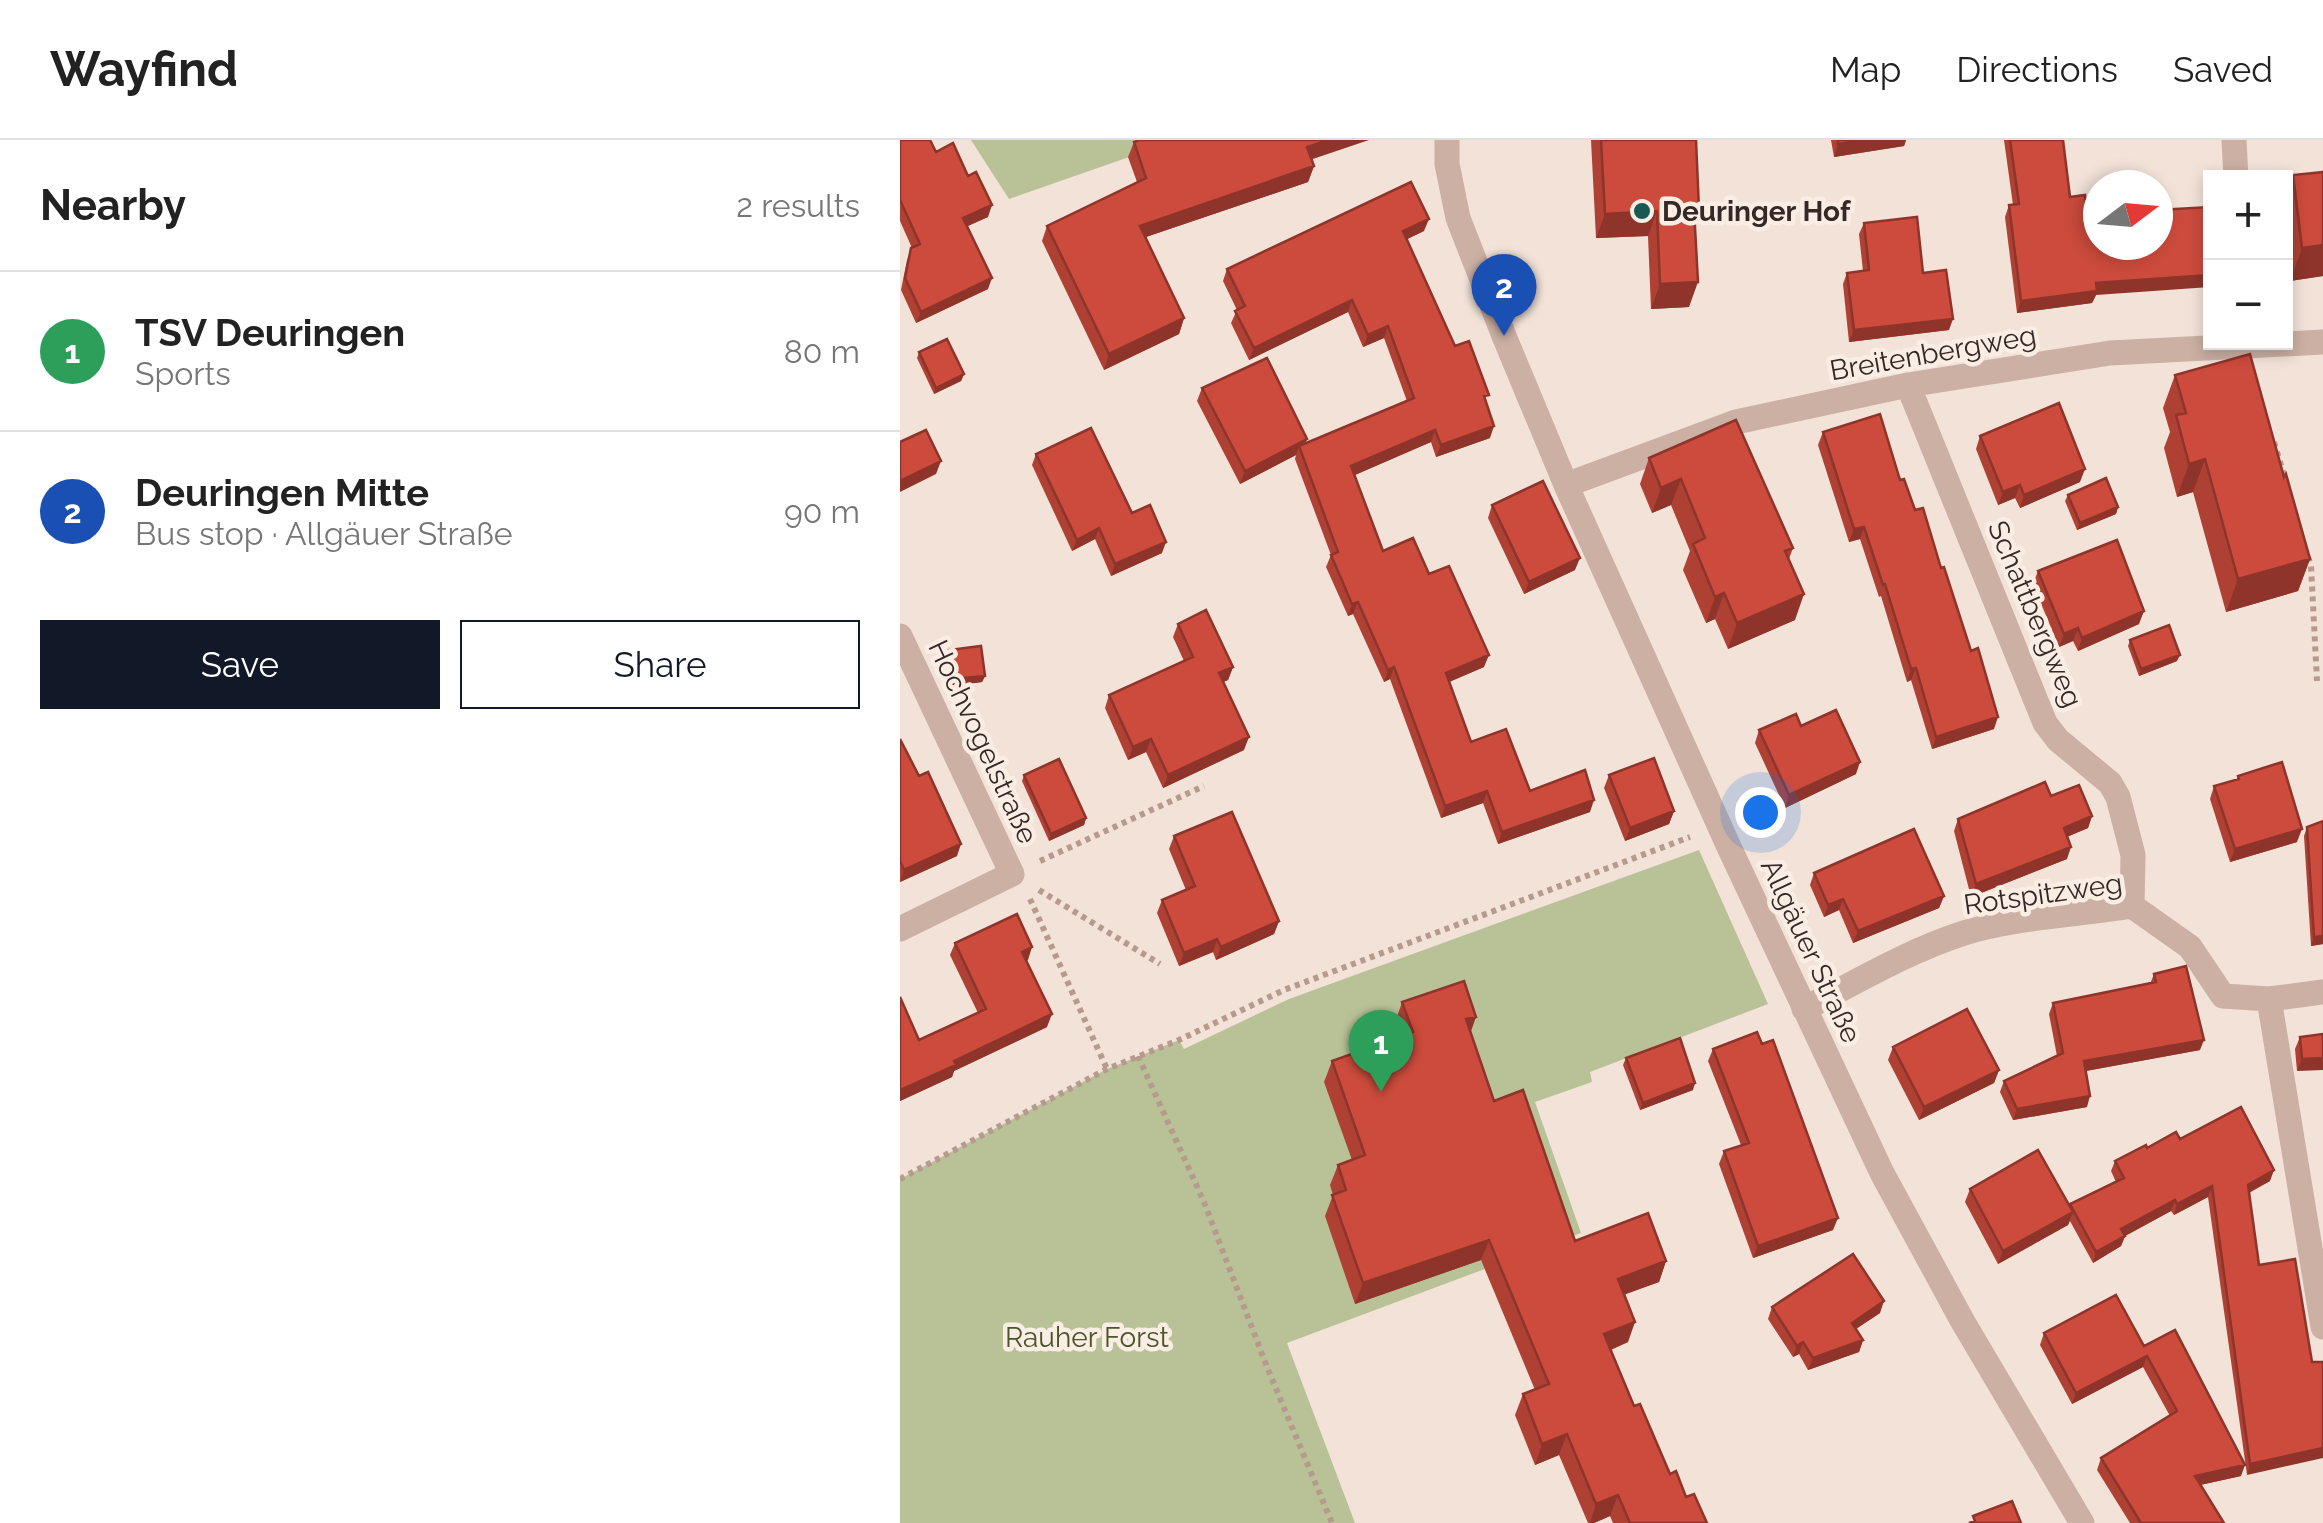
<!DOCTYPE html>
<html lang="en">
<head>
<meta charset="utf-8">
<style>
  :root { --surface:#fff; --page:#f2f2f2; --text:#222; --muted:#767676; --line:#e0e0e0; --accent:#111827 }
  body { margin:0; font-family:Raleway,sans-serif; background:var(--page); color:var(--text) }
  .controls { position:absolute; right:30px; top:30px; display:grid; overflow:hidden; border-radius:0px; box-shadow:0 5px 15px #0003 }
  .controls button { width:90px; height:90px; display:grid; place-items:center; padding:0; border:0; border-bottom:2px solid var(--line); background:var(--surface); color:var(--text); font:50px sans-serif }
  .compass { position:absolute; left:1183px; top:30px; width:90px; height:90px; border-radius:50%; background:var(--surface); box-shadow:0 5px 15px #0003; rotate:74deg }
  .you { position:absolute; left:860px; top:672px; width:35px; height:35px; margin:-25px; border:8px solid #fff; border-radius:50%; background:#1a73e8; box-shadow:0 0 0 15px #1a73e833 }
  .badge { display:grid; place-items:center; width:65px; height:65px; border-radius:50%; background:var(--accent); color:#fff; font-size:32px; font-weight:700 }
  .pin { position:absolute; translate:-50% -82px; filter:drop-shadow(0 2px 5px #0008) }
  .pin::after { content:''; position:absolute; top:52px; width:35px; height:30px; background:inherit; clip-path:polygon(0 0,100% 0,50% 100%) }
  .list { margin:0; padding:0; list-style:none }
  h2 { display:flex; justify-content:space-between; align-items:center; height:130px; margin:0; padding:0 40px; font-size:42px }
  h2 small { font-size:32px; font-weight:400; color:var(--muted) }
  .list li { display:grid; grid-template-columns:65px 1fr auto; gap:30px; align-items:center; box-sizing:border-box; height:160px; padding:0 40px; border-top:2px solid var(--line) }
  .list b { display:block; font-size:38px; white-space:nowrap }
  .list p { margin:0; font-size:32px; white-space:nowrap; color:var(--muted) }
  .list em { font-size:32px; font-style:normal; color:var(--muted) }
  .actions { display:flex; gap:20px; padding:30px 40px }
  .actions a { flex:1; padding:22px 0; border:2px solid var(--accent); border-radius:0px; text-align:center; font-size:35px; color:var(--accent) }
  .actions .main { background:var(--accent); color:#fff }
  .map { position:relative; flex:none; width:1423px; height:1383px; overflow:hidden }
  header { display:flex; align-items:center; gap:60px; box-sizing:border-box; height:140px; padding:0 50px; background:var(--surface); border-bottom:2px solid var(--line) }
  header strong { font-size:48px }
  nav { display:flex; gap:55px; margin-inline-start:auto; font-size:35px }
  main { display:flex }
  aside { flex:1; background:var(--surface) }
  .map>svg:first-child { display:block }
  .green { fill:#b9c297 }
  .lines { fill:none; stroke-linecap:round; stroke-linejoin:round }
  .path { stroke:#b69a8e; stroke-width:6; stroke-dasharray:5 5; stroke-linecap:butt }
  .minor { stroke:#cbb0a3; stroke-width:25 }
  .wall { fill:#af4034 }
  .shaded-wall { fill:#8f342a }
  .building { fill:#cc4b3c; stroke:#8f342a; stroke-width:2.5 }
  .poi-dot { fill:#195954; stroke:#faede4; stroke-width:4 }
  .labels { text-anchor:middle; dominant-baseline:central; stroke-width:9; stroke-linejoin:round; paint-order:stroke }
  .poi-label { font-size:28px; font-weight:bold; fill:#352826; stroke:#faede4; text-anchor:start }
  .street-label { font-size:28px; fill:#352826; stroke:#faede4 }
  .park-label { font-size:28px; fill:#4a5528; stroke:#faede4 }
</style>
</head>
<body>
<header>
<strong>Wayfind</strong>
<nav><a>Map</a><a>Directions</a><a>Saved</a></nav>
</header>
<main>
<aside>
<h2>Nearby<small>2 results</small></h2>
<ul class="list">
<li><span class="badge" style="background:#2e9e5b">1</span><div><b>TSV Deuringen</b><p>Sports</p></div><em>80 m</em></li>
<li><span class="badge" style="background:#1a4fb4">2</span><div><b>Deuringen Mitte</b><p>Bus stop · Allgäuer Straße</p></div><em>90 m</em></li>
</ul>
<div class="actions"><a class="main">Save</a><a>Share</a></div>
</aside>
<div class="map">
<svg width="1423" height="1383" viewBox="0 0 1423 1383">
  <rect width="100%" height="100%" fill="#f2e2d8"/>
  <!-- green -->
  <path class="green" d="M71 0H278L109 59Z
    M799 710 868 864 690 932 692 942 635 962 681 1093 387 1203 455 1383H0V1039L207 929 279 900 284 909 389 859Z"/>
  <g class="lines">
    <!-- path -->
    <path class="path" d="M1374 302 1386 342
      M1408 417 1411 426 1417 541
      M140 721 304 646
      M139 750 260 824
      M130 759 207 929
      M238 916 304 1062 367 1227 432 1383
      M0 1039 207 929 279 900 384 850 790 697"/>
    <!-- minor -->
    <path class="minor" d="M547 0V24L558 78 604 196 666 345 829 707 982 1033 1063 1182 1182 1383
      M1334 0 1336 38
      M1008 245 1145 583 1158 600 1210 643 1218 657 1233 715 1232 766
      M666 345 836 282 1008 245 1210 213 1423 202
      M0 496 112 734 0 789
      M1369 859 1423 1187
      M904 869C956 842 1008 811 1064 793 1117 777 1177 775 1232 766L1290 807 1323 856 1369 859 1423 852"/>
  </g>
  <!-- wall -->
  <path class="wall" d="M0 0 36 12 88 77 67 86 88 149 16 183 1 150 7 120 12 108 0 81Z
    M691 0H796L799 69 794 80 789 167 751 169 748 96 696 98Z
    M931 0H1006L1004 6 934 17Z
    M1104 0H1163L1170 57 1196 155 1192 163 1117 173 1105 77 1109 65H1113Z
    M234 2 411 20 414 26 408 42 246 97 284 178 279 194 204 230 142 101 147 86 237 42 228 17Z
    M1423 30V136L1390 141 1386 102V56L1393 35 1422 32Z
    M964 83 1023 133 1049 190 949 202 943 144 947 133 963 131 959 94Z
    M524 91 507 99 555 206 586 263 590 298 536 317 531 302 454 335 483 411 529 434 584 527 549 542 571 602 630 651 690 672 598 704 583 663 541 678 490 539 484 542 453 474 448 476 426 427 431 415 395 319 396 315 340 344 297 261 302 248 405 304 507 261 484 198 463 207 448 172 349 220 331 183 337 170 323 141 327 129Z
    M19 212 64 234 61 241 34 254 17 218Z
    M1275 235 1384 337 1410 419 1398 451 1326 472 1293 352 1277 357 1264 308 1270 292 1263 268Z
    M923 292 1000 340 1041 428 1094 589 1032 609 1011 540 1007 542 981 456 979 457 960 399 949 402 918 305Z
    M1080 296 1180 342 1120 368 1115 358 1098 365 1076 309Z
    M136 314 232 373 262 413 211 436 195 399 172 411 132 325Z
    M749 318 893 408 889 419 895 480 828 509 815 479 806 483 783 430 790 411 771 365 752 373 740 344Z
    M1168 355 1218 367 1216 374 1177 390 1165 361Z
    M592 365 675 430 624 454 588 378Z
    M1138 431 1239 484 1178 511 1173 501 1159 507 1133 444Z
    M278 484 333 527 328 540 323 542 344 610 263 648 246 612 228 620 205 568 209 555 284 521 273 497Z
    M1230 500 1277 521 1239 536 1228 506Z
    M49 510 85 536 82 542 51 546 47 516Z
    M901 586 956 634 885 668 855 603 859 590Z
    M0 599 57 716 0 742Z
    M124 635 186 678 184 685 149 701 122 641Z
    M709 635 774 671 769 684 725 701 704 648Z
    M1338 636 1397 702 1330 722 1310 659 1314 646 1336 640Z
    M1151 656 1192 676 1188 688 1167 697V719L1071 757 1054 691 1058 679Z
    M1407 687 1423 804 1411 806 1404 696Z
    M274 696 379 781 374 794 316 820 313 812 279 826 257 773 262 760 286 750 269 709Z
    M914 733 1044 756 1039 768 953 803 939 770 924 777 910 745Z
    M55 803 128 820 126 821 147 887 54 931 52 937 0 961V857L19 900 78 873 50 815Z
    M1254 834 1300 910 1186 931 1187 967 1113 980 1100 952 1104 941 1157 916 1149 874 1153 863 1250 844Z
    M502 862 571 892 594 961 675 1101 766 1121 759 1142 724 1154 728 1202 711 1210 734 1266 770 1334 807 1383H713L710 1376 694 1383H688L659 1315 635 1325 615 1275 623 1254 635 1250 581 1120 455 1164 425 1076 433 1055 430 1045 438 1025 452 1020 424 942 432 921 500 897 495 883Z
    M1423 894 1397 931 1395 909 1400 897Z
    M993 907 1099 930 1094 943 1019 980 988 920Z
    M813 909 933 1090 853 1118 819 1024 824 1011 841 1005 808 921Z
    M726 918 793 950 740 970 723 925Z
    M1280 999 1370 1041 1349 1053 1359 1125 1412 1222 1347 1335 1308 1057 1274 1075 1271 1071 1225 1096 1221 1106 1193 1123 1170 1081 1168 1085 1098 1124 1065 1062 1070 1049 1169 1066 1216 1042 1211 1031 1215 1021 1247 1008Z
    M872 1167 980 1173 956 1189 963 1200 959 1212 908 1230 899 1214 893 1217 868 1179Z
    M1144 1193 1244 1206 1341 1336 1300 1345 1324 1383H1230L1197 1330 1201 1318 1270 1276 1243 1227 1172 1264 1140 1205Z"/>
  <!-- shaded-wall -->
  <path class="shaded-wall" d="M429 0H469L401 23 407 7Z
    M963 0H1006L1004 6 934 17 938 4Z
    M414 26 408 42 234 101 240 86Z
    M92 65 88 77 59 90 63 78Z
    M757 71 748 96 696 98 705 74Z
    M529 79 524 91 499 103 503 91Z
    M1423 105V136L1390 141 1402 108Z
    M1310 135V147L1196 155 1192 163 1117 173 1121 161 1196 143Z
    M92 138 88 149 16 183 21 172Z
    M798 142 789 167 751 169 760 144Z
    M452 160 448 172 349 220 354 208Z
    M284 178 279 194 204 230 209 214Z
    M1053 179 1049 190 949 202 954 190Z
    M488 186 484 198 463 207 468 195Z
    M64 234 61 241 34 254 36 248Z
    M594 286 590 298 536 317 541 305Z
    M535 290 531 302 446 339 451 326Z
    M407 299 402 312 399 306 396 315 340 344 345 331Z
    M1305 319 1293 352 1277 357 1289 324Z
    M41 321 36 334 0 352V341Z
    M1185 329 1180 342 1120 368 1124 355Z
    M781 339 771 365 752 373 761 348Z
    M1120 345 1115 358 1098 365 1103 352Z
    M1218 367 1216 374 1177 390 1180 383Z
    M964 387 960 399 949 402 954 389Z
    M199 388 195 399 172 411 177 400Z
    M266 402 262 413 211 436 215 424Z
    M680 418 675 430 624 454 629 442Z
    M1410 419 1398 451 1326 472 1338 439Z
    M824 453 815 479 806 483 815 457Z
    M904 454 895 480 828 509 837 483Z
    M458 462 453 474 448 476 452 464Z
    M1244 471 1239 484 1178 511 1182 498Z
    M1178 488 1173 501 1159 507 1164 494Z
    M589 515 584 527 542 545 546 533Z
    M1280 515 1277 521 1239 536 1241 529Z
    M333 527 328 540 314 546 319 533Z
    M494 527 490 539 484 542 488 530Z
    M1016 528 1011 540 1007 542 1011 529Z
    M85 536 82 542 51 546 53 539Z
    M1098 577 1094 589 1032 609 1036 597Z
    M349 597 344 610 263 648 268 635Z
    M251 599 246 612 228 620 233 607Z
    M960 622 956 634 885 668 889 655Z
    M587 651 583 663 541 678 545 666Z
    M694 660 690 672 598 704 602 692Z
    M774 671 769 684 725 701 730 688Z
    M1192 676 1188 688 1159 700 1164 688Z
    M186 678 184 685 149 701 151 694Z
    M1402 689 1397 702 1330 722 1335 709Z
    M61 704 57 716 0 742 4 730Z
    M1171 707 1167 719 1071 757 1076 744Z
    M1044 756 1039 768 953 803 958 791Z
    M943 759 939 770 924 777 928 765Z
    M379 781 374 794 316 820 321 807Z
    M1423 796V804L1411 806 1414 797Z
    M317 799 313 812 279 826 284 813Z
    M132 807 128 820 118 825 122 812Z
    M152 874 147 887 54 931 52 937 0 961V950L54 921Z
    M576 877 569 897 566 879Z
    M1304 900 1300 910 1180 932 1184 921Z
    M1423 918V930L1397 931 1402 919Z
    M1099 930 1094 943 1019 980 1024 967Z
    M795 943 793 950 740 970 743 963Z
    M1190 956 1187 967 1113 980 1117 969Z
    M1374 1030 1370 1041 1344 1055 1348 1045Z
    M1312 1046 1308 1057 1274 1075 1277 1064Z
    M1275 1060 1271 1071 1225 1096 1221 1106 1193 1123 1196 1112 1221 1089Z
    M1173 1072 1168 1085 1098 1124 1103 1111Z
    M938 1078 933 1090 853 1118 858 1106Z
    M589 1100 581 1120 455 1164 463 1143Z
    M766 1121 759 1142 710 1160 718 1139Z
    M984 1161 980 1173 948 1194 952 1183Z
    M735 1182 728 1202 697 1215 704 1194Z
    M963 1200 959 1212 908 1230 913 1218Z
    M903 1202 899 1214 893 1217 897 1206Z
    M1247 1216 1243 1227 1172 1264 1176 1253Z
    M667 1294 659 1315 635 1325 642 1304Z
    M1423 1308V1318L1347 1335 1350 1324Z
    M1345 1325 1341 1336 1291 1347 1295 1336Z
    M718 1355 710 1376 694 1383H690L696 1364Z"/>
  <!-- building -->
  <path class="building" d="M0 0H30L36 12 53 3 68 36 76 32 92 65 63 78 92 138 21 172 5 138 11 108 20 104 0 60Z
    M239 0H429L407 7 414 26 240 86 284 178 209 214 147 86 246 38 234 2Z
    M701 0H796L799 69H794L798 142 760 144 757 71 705 74Z
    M938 0H963L938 4Z
    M1110 0H1163L1170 57 1185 55 1187 73 1198 72V105H1258V70L1310 67V135L1196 143 1197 151 1121 161 1109 65 1119 64Z
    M1423 32V105L1402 108 1393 35Z
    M511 42 529 79 503 91 555 206 569 201 589 255 584 256 594 286 541 305 535 290 451 326 483 411 513 398 529 434 549 426 589 515 546 533 571 602 606 589 630 651 685 630 694 660 602 692 587 651 545 666 494 527 488 530 458 462 452 464 431 415 438 412 399 306 514 258 488 186 468 195 452 160 354 208 335 171 345 166 327 129Z
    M1017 77 1023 133 1046 130 1053 179 954 190 947 133 969 130 964 83Z
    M47 199 64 234 36 248 19 212Z
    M1350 214 1384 337 1386 334 1410 419 1338 439 1305 319 1289 324 1276 275 1286 273 1275 235Z
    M367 218 407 299 345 331 302 248Z
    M1159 263 1185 329 1124 355 1120 345 1103 352 1080 296Z
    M980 274 1000 340 1004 339 1015 370 1023 368 1041 428 1044 427 1071 511 1078 508 1098 577 1036 597 1016 528 1011 529 985 444 983 445 964 387 954 389 923 292Z
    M836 280 893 408 885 411 904 454 837 483 824 453 815 457 793 404 805 398 781 339 761 348 749 318Z
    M191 288 232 373 250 365 266 402 215 424 199 388 177 400 136 314Z
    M26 290 41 321 0 341V302Z
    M1206 338 1218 367 1180 383 1168 355Z
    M643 341 680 418 629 442 592 365Z
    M1217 400 1244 471 1182 498 1178 488 1164 494 1138 431Z
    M306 470 333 527 319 533 349 597 268 635 251 599 233 607 209 555 293 517 278 484Z
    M1269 485 1280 515 1241 529 1230 500Z
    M81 506 85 536 53 539 49 510Z
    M936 570 960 622 889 655 859 590 896 574 901 586Z
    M0 599 19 636 28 632 61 704 4 730 0 721Z
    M754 618 774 671 730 688 709 635Z
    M159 619 186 678 151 694 124 635Z
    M1382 622 1402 689 1335 709 1314 646 1339 639 1338 636Z
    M1145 642 1151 656 1179 645 1192 676 1164 688 1171 707 1076 744 1058 679Z
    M332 672 379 781 321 807 317 799 284 813 262 760 295 746 274 696Z
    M1423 681V796L1414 797 1407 687Z
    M1014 689 1044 756 958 791 943 759 928 765 914 733Z
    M117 774 132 807 122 812 152 874 54 921 56 925 0 950V857L19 900 86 869 55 803Z
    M1286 826 1304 900 1184 921 1190 956 1117 969 1104 941 1163 913 1153 863 1256 842 1254 834Z
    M564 841 576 877 566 879 594 961 623 950 675 1101 748 1073 766 1121 718 1139 735 1182 704 1194 734 1266 740 1264 770 1334 776 1331 786 1357 794 1354 807 1383H730L718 1355 696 1364 667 1294 642 1304 623 1254 649 1244 589 1100 463 1143 432 1055 446 1050 438 1025 465 1015 432 921 513 892 502 862Z
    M1067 869 1099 930 1024 967 993 907Z
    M857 892 862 904 873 900 938 1078 858 1106 824 1011 849 1003 813 909Z
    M1423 894V918L1402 919 1400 897Z
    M780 898 795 943 743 963 726 918Z
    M1341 967 1374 1030 1348 1045 1359 1125 1395 1119 1412 1222H1423V1308L1350 1324 1312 1046 1277 1064 1275 1060 1221 1089 1225 1096 1196 1112 1170 1064 1224 1038 1215 1021 1246 1005 1247 1008 1276 992 1280 999Z
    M1138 1010 1173 1072 1103 1111 1070 1049Z
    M953 1114 984 1161 952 1183 963 1200 913 1218 903 1202 897 1206 872 1167Z
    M1216 1155 1244 1206 1275 1190 1345 1325 1295 1336 1324 1383H1241L1201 1318 1277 1271 1247 1216 1176 1253 1144 1193Z
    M1112 1361 1121 1383H1069L1075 1381 1073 1376Z"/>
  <!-- markers -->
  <circle class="poi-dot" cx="742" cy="71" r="10"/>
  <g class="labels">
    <!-- poi labels -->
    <g class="poi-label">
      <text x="762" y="71">Deuringer Hof</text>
    </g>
    <!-- street labels -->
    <g class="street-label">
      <text transform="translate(1033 213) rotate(-10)">Breitenbergweg</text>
      <text transform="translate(1135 474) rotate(67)">Schattbergweg</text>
      <text transform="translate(83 602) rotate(65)">Hochvogelstraße</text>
      <text transform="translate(1143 754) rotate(-8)">Rotspitzweg</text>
      <text transform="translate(911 811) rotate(65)">Allgäuer Straße</text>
    </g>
    <!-- park labels -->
    <g class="park-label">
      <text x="187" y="1197">Rauher Forst</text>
    </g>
  </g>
</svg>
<div class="controls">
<button>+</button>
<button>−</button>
</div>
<svg class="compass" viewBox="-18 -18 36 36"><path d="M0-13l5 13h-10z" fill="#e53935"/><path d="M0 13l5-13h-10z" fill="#767676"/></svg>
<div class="you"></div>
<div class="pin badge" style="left:481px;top:952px;background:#2e9e5b">1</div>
<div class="pin badge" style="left:604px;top:196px;background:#1a4fb4">2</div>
</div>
</main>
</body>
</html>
